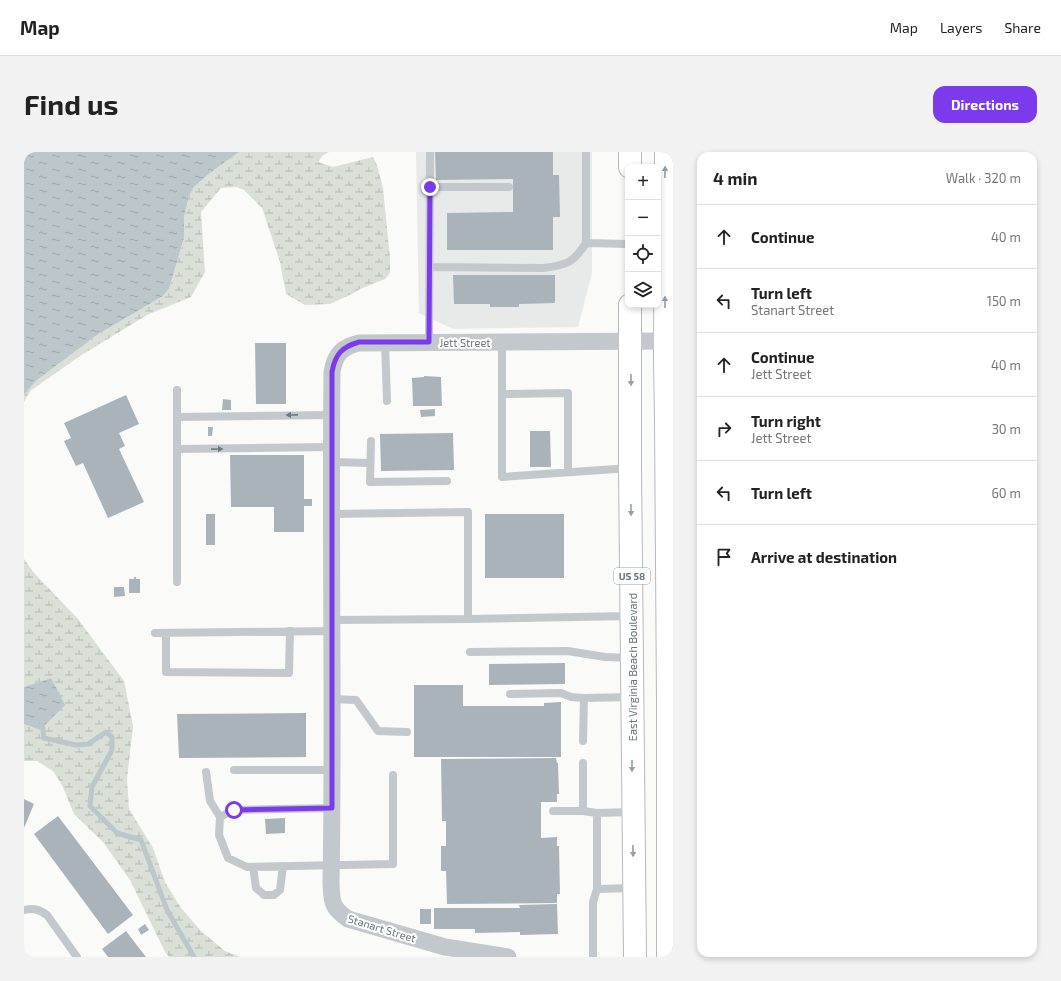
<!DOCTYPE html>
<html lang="en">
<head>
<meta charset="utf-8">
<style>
  :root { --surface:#fff; --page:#f2f2f2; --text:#222; --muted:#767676; --line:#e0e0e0; --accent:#7c3aed }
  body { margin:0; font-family:"Exo 2",sans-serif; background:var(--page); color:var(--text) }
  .controls { position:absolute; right:12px; top:12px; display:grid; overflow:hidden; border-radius:8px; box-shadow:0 2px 6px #0003 }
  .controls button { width:36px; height:36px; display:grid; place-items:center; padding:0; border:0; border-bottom:1px solid var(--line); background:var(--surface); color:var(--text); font:20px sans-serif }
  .stop { position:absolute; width:12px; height:12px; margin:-9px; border:3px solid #7c3aed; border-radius:50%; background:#fff }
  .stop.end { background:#7c3aed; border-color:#fff; box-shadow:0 1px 4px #0008 }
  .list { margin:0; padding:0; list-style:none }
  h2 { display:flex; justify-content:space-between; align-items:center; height:52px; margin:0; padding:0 16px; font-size:17px }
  h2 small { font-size:13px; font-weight:400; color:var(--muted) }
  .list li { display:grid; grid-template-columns:26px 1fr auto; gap:12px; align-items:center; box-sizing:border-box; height:64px; padding:0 16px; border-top:1px solid var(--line) }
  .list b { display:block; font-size:15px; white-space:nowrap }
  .list p { margin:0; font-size:13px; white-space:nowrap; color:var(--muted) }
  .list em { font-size:13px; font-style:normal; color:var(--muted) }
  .icon { flex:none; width:22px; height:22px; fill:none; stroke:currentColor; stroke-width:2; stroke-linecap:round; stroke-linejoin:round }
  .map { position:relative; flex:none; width:649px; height:805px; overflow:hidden; border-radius:12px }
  header { display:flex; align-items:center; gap:24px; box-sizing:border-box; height:56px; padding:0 20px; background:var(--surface); border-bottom:1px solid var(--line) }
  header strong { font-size:19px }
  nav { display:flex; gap:22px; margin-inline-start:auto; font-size:14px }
  .intro { display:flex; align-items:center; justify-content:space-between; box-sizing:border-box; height:96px; padding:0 24px }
  h1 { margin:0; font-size:28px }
  .button { padding:10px 18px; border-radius:12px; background:var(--accent); color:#fff; font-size:14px; font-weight:700 }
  main { display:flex; gap:24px; padding:0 24px }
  aside { flex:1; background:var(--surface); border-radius:12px; box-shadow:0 2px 6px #0003 }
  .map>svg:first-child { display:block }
  .built { fill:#e8e9e9 }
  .wetland { fill:url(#wetland-marsh) }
  .water { fill:url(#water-ripples) }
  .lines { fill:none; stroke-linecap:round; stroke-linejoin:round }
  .stream { stroke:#bbc7cb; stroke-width:5 }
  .building { fill:#aab3b9 }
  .primary-casing { stroke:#b5babe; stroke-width:24 }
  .lane { stroke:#c3c8cc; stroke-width:8 }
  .street { stroke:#c3c8cc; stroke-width:17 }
  .primary { stroke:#fff; stroke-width:22 }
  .oneway { fill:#939fa8 }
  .oneway2 { fill:#6a7a87 }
  .route { stroke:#7c3aed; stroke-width:5 }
  .labels { text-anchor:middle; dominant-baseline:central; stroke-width:4; stroke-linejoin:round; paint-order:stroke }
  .shield { fill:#fff; stroke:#939fa8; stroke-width:1 }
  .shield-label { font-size:10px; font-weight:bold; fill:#657683 }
  .street-label { font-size:11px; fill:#657683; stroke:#fff }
</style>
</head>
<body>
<header>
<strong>Map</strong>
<nav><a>Map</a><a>Layers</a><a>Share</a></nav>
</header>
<div class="intro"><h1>Find us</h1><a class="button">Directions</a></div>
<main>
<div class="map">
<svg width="649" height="805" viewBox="0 0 649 805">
  <defs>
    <pattern id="wetland-marsh" width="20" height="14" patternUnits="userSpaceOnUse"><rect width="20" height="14" fill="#dadfd7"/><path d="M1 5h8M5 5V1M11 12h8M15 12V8" fill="none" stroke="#b4b9b4"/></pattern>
    <pattern id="water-ripples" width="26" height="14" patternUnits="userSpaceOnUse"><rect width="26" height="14" fill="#bbc7cb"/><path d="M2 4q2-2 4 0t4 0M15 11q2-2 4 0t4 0" fill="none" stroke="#9ca6aa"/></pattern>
  </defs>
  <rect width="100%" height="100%" fill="#fafaf8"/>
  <!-- built -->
  <path class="built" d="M392 0H568V121L554 175 429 177 395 161Z"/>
  <!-- wetland -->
  <path class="wetland" d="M215 0H305L298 4 294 10 309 15 349 5 353 13 359 36 366 106V121L361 127 336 137 328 142 306 152 281 153 262 142 256 110 238 56 220 38 213 35 197 36 177 60 181 120 167 145 123 163 56 204 6 239 0 250V243L13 228 73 183 139 144 145 137 160 86V65L165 44 170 35 186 21Z
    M0 407 10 421 54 467 100 529 109 574 103 627 105 657 129 696 141 730 157 756 177 779 201 799 216 805H145L141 800 106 728 79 690 50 662 38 633 29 619 13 609H0V572L16 578 27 526 0 535Z"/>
  <!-- water -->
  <path class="water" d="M0 0H215L186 21 170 35 165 44 160 65V86L145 137 139 144 73 183 13 228 0 243Z
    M27 526 41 553 16 578 0 572V535Z"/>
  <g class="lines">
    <!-- stream -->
    <path class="stream" d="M18 570 20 586 52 593 64 592 82 580 88 585V598L68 635 66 654 93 681 117 688 143 758 170 805"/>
  </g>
  <!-- building -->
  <path class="building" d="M411 0H529V23H535L536 65H529V98H423V61L489 60V27L412 28Z
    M429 123H531V151L495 152V155H466V152H430Z
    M231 191H262V252H232Z
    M400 224 417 225 418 254H389L388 226 400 225Z
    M102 243 115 272 95 281 101 294 95 297 120 350 84 366 59 311 52 314 40 289 47 286 40 271Z
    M199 247 207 248V258H198Z
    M411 257V264L397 265 396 258Z
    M184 275H189L188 284H184Z
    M506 279H526L527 315H506Z
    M429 281 430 318 357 319 356 282Z
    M206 303H280V347H288V354H280V380H250V355H207Z
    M182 362H191V393H182Z
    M461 362H540V426H461Z
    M110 425H112V427H116V441H105V427H110Z
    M90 435H100L101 444 90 445Z
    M541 511V532L465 533V512Z
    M390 533H439V554H520V551L537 550V605H390Z
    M282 561V605L155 606 153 562Z
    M532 606 533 611H534L535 642H533V650H517V686L533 685V694H535L536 742H533V751L423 752 422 719H417V694H422V669H418L417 607Z
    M0 647 10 652 0 676Z
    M34 664 109 763 84 782 10 682Z
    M261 666V681L242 682 241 667Z
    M533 752 534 782 496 783V780L451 781V777H410V756H496L495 753Z
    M396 757H407V772H396Z
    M121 772 125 778 117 783 114 777Z
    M102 779 122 805H84L78 797Z"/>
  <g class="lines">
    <!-- primary casing -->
    <g class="primary-casing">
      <path id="primary" d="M642 0 641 207 642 268 644 550V805
        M606 15V0
        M606 153V316L611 805"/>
    </g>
    <!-- lane -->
    <path class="lane" d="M562 0V91L604 92
      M406 35H485
      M406 115 520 116C543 113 549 111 562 91
      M361 190 363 249
      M405 190 406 0
      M478 190V325L606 316
      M478 242 544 241V320
      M153 265 307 263
      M347 289 346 330 423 329
      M154 297 307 295
      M307 310 346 311
      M307 362 444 360V467
      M153 430V238
      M308 468 444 467 607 464
      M131 481 308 479
      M142 481V520L265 521 266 479
      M446 500 544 499 581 505 607 506
      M486 542 537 541 547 545 560 546
      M308 547 332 548 354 579 383 580
      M559 589 560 546 607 545
      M210 618H308
      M182 620 186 649 196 665
      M308 656 210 658 196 665 195 683 204 706 223 715 369 712V623
      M529 659H559L573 661
      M559 659V611
      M229 715 232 736 240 743H250L256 738 259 714
      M573 737 609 736
      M0 758C9 756 15 757 23 763L53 805
      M569 805V750L573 737V661L609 660"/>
    <!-- street -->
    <path class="street" d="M484 805 421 795 324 767C307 755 308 750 307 731 310 561 306 390 308 220 311 202 318 195 335 191L641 189"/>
    <!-- primary -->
    <use href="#primary" class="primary"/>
  </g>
  <!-- one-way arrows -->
  <defs><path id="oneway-solid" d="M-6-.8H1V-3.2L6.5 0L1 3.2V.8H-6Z"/></defs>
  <g class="oneway">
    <use href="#oneway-solid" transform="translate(641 20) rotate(-89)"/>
    <use href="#oneway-solid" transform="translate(641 150) rotate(-90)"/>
    <use href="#oneway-solid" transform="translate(607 228) rotate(90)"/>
    <use href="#oneway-solid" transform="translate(607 358) rotate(89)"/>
    <use href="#oneway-solid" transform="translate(608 614) rotate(90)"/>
    <use href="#oneway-solid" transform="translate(609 699) rotate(89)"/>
  </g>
  <g class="oneway2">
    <use href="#oneway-solid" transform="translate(268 263) rotate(179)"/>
    <use href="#oneway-solid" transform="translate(193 297) rotate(-1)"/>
  </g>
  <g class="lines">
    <!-- route -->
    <path class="route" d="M210 658 308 656V220C311 202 318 195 335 190H405L406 35"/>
  </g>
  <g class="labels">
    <!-- shield labels -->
    <rect class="shield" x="590" y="416" width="36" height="16" rx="3"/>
    <g class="shield-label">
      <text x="608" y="424">US 58</text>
    </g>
    <!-- street labels -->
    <g class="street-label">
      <text x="441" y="190">Jett Street</text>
      <text transform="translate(608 515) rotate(-90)">East Virginia Beach Boulevard</text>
      <text transform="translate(358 776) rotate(17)">Stanart Street</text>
    </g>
  </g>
</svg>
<div class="controls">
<button>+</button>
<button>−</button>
<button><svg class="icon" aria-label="locate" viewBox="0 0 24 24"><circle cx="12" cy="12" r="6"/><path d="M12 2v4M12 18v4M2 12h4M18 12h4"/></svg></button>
<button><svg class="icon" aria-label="layers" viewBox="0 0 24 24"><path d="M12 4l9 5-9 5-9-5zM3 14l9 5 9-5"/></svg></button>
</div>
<div class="stop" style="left:210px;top:658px"></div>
<div class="stop end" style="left:406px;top:35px"></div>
</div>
<aside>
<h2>4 min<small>Walk · 320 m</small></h2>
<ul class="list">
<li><svg class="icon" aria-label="ahead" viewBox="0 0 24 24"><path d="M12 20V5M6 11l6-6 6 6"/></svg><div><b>Continue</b></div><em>40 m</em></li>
<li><svg class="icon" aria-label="left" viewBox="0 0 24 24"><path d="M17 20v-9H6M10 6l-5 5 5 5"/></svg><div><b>Turn left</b><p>Stanart Street</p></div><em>150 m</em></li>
<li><svg class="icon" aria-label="ahead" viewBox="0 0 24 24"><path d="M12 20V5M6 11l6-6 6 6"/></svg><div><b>Continue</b><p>Jett Street</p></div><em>40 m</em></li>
<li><svg class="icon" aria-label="right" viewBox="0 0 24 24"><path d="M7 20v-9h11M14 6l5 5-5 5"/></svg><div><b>Turn right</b><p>Jett Street</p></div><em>30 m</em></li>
<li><svg class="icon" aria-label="left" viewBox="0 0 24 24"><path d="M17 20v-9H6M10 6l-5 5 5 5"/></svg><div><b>Turn left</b></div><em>60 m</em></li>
<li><svg class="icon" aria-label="arrive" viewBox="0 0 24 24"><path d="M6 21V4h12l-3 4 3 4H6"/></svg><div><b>Arrive at destination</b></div></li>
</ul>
</aside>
</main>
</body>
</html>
